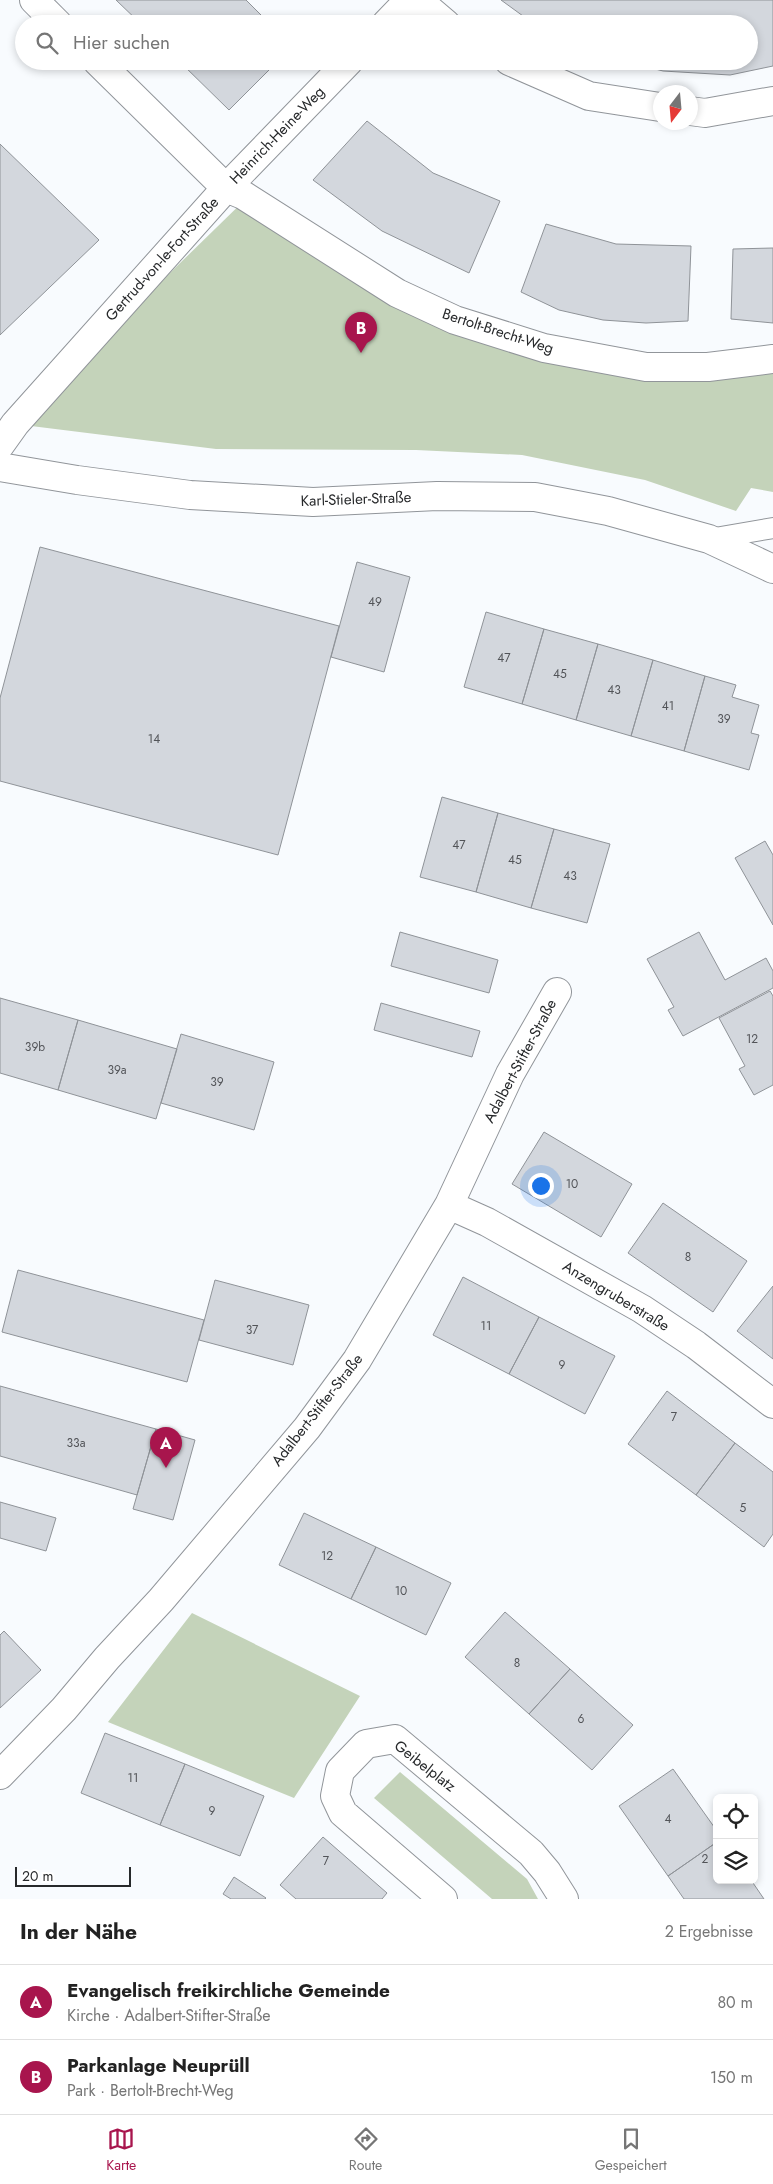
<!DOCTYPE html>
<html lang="de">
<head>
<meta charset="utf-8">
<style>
  :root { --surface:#fff; --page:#f6f6f6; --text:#222; --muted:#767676; --line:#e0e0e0; --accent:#a8154d }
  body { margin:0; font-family:Jost,sans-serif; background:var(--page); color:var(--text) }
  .controls { position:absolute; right:15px; bottom:15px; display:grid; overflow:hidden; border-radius:8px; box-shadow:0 2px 8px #0003 }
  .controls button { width:45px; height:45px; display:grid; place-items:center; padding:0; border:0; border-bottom:1px solid var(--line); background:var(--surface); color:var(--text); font:25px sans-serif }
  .compass { position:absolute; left:653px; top:85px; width:45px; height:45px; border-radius:50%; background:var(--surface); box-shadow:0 2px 8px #0003; rotate:196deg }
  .scale { position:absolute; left:15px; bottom:12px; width:116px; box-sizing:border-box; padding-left:5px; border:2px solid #27292b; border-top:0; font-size:14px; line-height:18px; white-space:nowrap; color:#27292b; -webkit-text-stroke:4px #fff; paint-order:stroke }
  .you { position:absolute; left:540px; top:1185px; width:18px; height:18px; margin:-12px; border:4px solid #fff; border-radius:50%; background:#1a73e8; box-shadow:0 0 0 8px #1a73e833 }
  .badge { display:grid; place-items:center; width:32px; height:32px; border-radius:50%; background:var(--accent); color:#fff; font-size:16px; font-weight:700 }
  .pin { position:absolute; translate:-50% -41px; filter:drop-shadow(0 1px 2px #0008) }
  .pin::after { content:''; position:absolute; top:26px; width:18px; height:15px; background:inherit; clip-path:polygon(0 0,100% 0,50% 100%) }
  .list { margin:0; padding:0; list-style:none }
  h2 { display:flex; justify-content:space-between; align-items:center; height:65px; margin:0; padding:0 20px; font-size:21px }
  h2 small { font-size:16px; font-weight:400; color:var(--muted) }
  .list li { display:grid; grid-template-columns:32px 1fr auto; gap:15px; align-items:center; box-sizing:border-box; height:75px; padding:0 20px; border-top:1px solid var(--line) }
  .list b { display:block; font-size:19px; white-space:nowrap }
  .list p { margin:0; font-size:16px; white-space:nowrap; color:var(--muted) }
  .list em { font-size:16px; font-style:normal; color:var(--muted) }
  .icon { flex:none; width:28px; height:28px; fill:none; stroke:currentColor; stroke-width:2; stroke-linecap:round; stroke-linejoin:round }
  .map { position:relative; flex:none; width:773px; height:1899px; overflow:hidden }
  .search { position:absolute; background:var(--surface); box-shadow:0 2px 8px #0003; left:15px; right:15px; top:15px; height:55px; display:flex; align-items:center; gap:12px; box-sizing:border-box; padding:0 18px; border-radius:28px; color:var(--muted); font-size:19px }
  .sheet { height:215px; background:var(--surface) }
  nav { display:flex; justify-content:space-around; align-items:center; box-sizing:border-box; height:70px; border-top:1px solid var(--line); background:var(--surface); font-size:14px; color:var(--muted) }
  nav a { display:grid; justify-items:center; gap:2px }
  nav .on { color:var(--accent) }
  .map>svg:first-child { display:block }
  .green { fill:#c4d3ba }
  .building { fill:#d3d7dd; stroke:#8f9398 }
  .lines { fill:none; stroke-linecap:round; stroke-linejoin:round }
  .lane-casing { stroke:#91959a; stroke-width:22 }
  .street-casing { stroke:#91959a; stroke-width:30 }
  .secondary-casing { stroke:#91959a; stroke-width:30 }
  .lane { stroke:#fff; stroke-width:20 }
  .street { stroke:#fff; stroke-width:28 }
  .secondary { stroke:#fff; stroke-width:28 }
  .labels { text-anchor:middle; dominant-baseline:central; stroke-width:4; stroke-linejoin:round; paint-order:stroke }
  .number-label { font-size:12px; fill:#525458 }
  .street-label { font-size:15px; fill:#27292b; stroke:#fff }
</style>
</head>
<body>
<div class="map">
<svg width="773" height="1899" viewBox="0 0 773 1899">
  <rect width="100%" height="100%" fill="#f8fbfe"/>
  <!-- green -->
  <path class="green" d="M257 188 459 317 577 349 691 356 773 349V492L751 488 736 511 645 480 522 455 416 450 216 449 15 424Z
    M192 1613 360 1696 294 1798 108 1722Z
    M400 1772 527 1879 538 1899H492L374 1798Z"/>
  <!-- building -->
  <path class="building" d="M116 0H246L270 24H141Z
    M501 0H773V66L730 75 663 71 624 61H749V24H534Z
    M179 61H278L229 110Z
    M367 121 433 173 500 201 469 273 382 231 313 180Z
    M0 144 99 240 0 335Z
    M546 224 616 244 691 246 688 321 646 323 603 320 559 310 521 292Z
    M773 248V323L731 319 733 249Z
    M40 547 339 626 278 855 0 781V698Z
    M357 562 410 577 384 672 331 657Z
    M486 612 544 629 522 704 464 687Z
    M544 629 598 644 576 720 522 704Z
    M598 644 653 660 631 736 576 720Z
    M653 660 705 676 684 751 631 736Z
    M705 676 736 685 732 697 759 705 751 733 759 735 749 770 684 751Z
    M442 797 498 813 476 892 420 877Z
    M498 813 554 829 531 908 476 892Z
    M554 829 610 844 587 923 531 908Z
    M765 841 773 855V925L735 858Z
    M400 932 498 960 489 993 391 966Z
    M699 932 725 980 766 958 773 971V988L683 1036 668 1010 674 1007 647 959Z
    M770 991 773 996V1085L754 1095 739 1069 745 1066 719 1018Z
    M0 998 78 1020 58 1090 0 1073Z
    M381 1003 480 1031 472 1057 374 1030Z
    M78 1020 177 1049 156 1119 58 1090Z
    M181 1034 274 1062 254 1130 161 1103Z
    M544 1132 632 1184 601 1237 512 1184Z
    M663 1203 747 1261 713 1312 628 1253Z
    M18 1270 204 1320 187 1382 2 1332Z
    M463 1277 539 1317 509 1374 433 1335Z
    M215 1280 309 1305 293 1365 199 1340Z
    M773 1286V1359L737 1331Z
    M539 1317 615 1356 585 1414 509 1374Z
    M0 1386 156 1429 137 1495 0 1456Z
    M667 1391 735 1443 696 1495 628 1444Z
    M156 1429 195 1440 173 1520 133 1509Z
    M735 1443 773 1472V1534L764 1547 696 1495Z
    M0 1502 56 1518 46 1551 0 1538Z
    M304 1513 376 1547 351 1599 279 1565Z
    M376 1547 451 1583 426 1635 351 1599Z
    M505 1612 570 1669 529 1714 465 1657Z
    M4 1631 41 1670 0 1708V1635Z
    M570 1669 633 1725 592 1770 529 1714Z
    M105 1733 185 1764 160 1825 81 1793Z
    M185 1764 264 1796 240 1856 160 1825Z
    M673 1769 717 1831V1842L668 1876 619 1806Z
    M323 1837 387 1893 382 1899H296L280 1885Z
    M717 1842V1880H751L764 1899H684L668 1876Z
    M234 1877 266 1898 265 1899H231L223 1894Z"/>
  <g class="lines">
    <!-- lane casing -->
    <g class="lane-casing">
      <path id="lane" d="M709 539 773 528"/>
    </g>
    <!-- street casing -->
    <g class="street-casing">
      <path id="street" d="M34 0 58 24
        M418 0 446 24
        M386 24 409 0
        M349 61 226 188 243 195 397 293 455 320 544 348 646 367H708L773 359
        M509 61 589 96 660 107
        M690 111 705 113 773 101
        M0 445 15 424 226 188 97 61
        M449 1205 487 1222 642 1309 696 1345 773 1404
        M0 1775 64 1709 107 1658 161 1600 307 1428 357 1360 449 1205 510 1074 557 992
        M443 1899 343 1813 335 1796 340 1771 366 1744 395 1739 531 1853 547 1872 564 1899"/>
    </g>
    <!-- secondary casing -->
    <g class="secondary-casing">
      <path id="secondary" d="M0 467 77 480 190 495 313 502 437 496 535 497 608 511 709 539 773 569"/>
    </g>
    <!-- lane -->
    <use href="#lane" class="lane"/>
    <!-- street -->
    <use href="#street" class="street"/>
    <!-- secondary -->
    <use href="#secondary" class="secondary"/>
  </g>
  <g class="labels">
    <!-- number labels -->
    <g class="number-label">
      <text x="375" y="602">49</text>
      <text x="504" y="658">47</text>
      <text x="560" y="674">45</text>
      <text x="614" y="690">43</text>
      <text x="668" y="706">41</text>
      <text x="724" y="719">39</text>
      <text x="154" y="739">14</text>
      <text x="459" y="845">47</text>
      <text x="515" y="860">45</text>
      <text x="570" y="876">43</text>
      <text x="752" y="1039">12</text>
      <text x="35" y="1047">39b</text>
      <text x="117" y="1070">39a</text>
      <text x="217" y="1082">39</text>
      <text x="572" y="1184">10</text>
      <text x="688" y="1257">8</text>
      <text x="486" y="1326">11</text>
      <text x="252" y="1330">37</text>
      <text x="562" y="1365">9</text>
      <text x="674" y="1417">7</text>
      <text x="76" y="1443">33a</text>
      <text x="743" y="1508">5</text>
      <text x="327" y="1556">12</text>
      <text x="401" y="1591">10</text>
      <text x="517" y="1663">8</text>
      <text x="581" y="1719">6</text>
      <text x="133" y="1778">11</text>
      <text x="212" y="1811">9</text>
      <text x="668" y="1819">4</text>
      <text x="705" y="1859">2</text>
      <text x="326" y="1861">7</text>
    </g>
    <!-- street labels -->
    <g class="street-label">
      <text transform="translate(277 135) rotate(-46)">Heinrich-Heine-Weg</text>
      <text transform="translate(162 259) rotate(-48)">Gertrud-von-le-Fort-Straße</text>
      <text transform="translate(498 331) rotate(18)">Bertolt-Brecht-Weg</text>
      <text transform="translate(356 499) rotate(-2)">Karl-Stieler-Straße</text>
      <text transform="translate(520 1061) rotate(-62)">Adalbert-Stifter-Straße</text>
      <text transform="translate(616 1296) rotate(31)">Anzengruberstraße</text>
      <text transform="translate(317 1410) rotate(-52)">Adalbert-Stifter-Straße</text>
      <text transform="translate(425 1766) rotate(38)">Geibelplatz</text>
    </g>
  </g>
</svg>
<div class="controls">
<button><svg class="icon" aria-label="locate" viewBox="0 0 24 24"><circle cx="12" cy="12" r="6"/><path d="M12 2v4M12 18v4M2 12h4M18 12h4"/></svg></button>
<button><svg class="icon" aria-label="layers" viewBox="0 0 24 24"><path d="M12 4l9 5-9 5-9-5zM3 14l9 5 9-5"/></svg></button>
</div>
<svg class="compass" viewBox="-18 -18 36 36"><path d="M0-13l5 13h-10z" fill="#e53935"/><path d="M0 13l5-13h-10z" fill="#767676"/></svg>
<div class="scale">20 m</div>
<div class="you"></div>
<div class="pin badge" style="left:166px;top:1468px">A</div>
<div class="pin badge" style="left:361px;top:353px">B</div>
<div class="search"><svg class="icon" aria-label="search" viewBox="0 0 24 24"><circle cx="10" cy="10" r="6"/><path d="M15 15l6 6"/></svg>Hier suchen</div>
</div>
<section class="sheet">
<h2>In der Nähe<small>2 Ergebnisse</small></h2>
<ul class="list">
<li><span class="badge">A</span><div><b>Evangelisch freikirchliche Gemeinde</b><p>Kirche · Adalbert-Stifter-Straße</p></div><em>80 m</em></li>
<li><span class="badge">B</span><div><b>Parkanlage Neuprüll</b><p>Park · Bertolt-Brecht-Weg</p></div><em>150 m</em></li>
</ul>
</section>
<nav>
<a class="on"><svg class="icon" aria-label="map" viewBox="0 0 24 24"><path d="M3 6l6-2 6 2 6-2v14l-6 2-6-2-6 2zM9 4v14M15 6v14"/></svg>Karte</a>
<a><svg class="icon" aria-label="directions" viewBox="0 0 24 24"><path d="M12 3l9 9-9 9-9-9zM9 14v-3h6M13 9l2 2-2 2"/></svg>Route</a>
<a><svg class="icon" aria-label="saved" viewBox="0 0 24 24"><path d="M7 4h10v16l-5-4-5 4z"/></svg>Gespeichert</a>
</nav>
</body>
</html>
